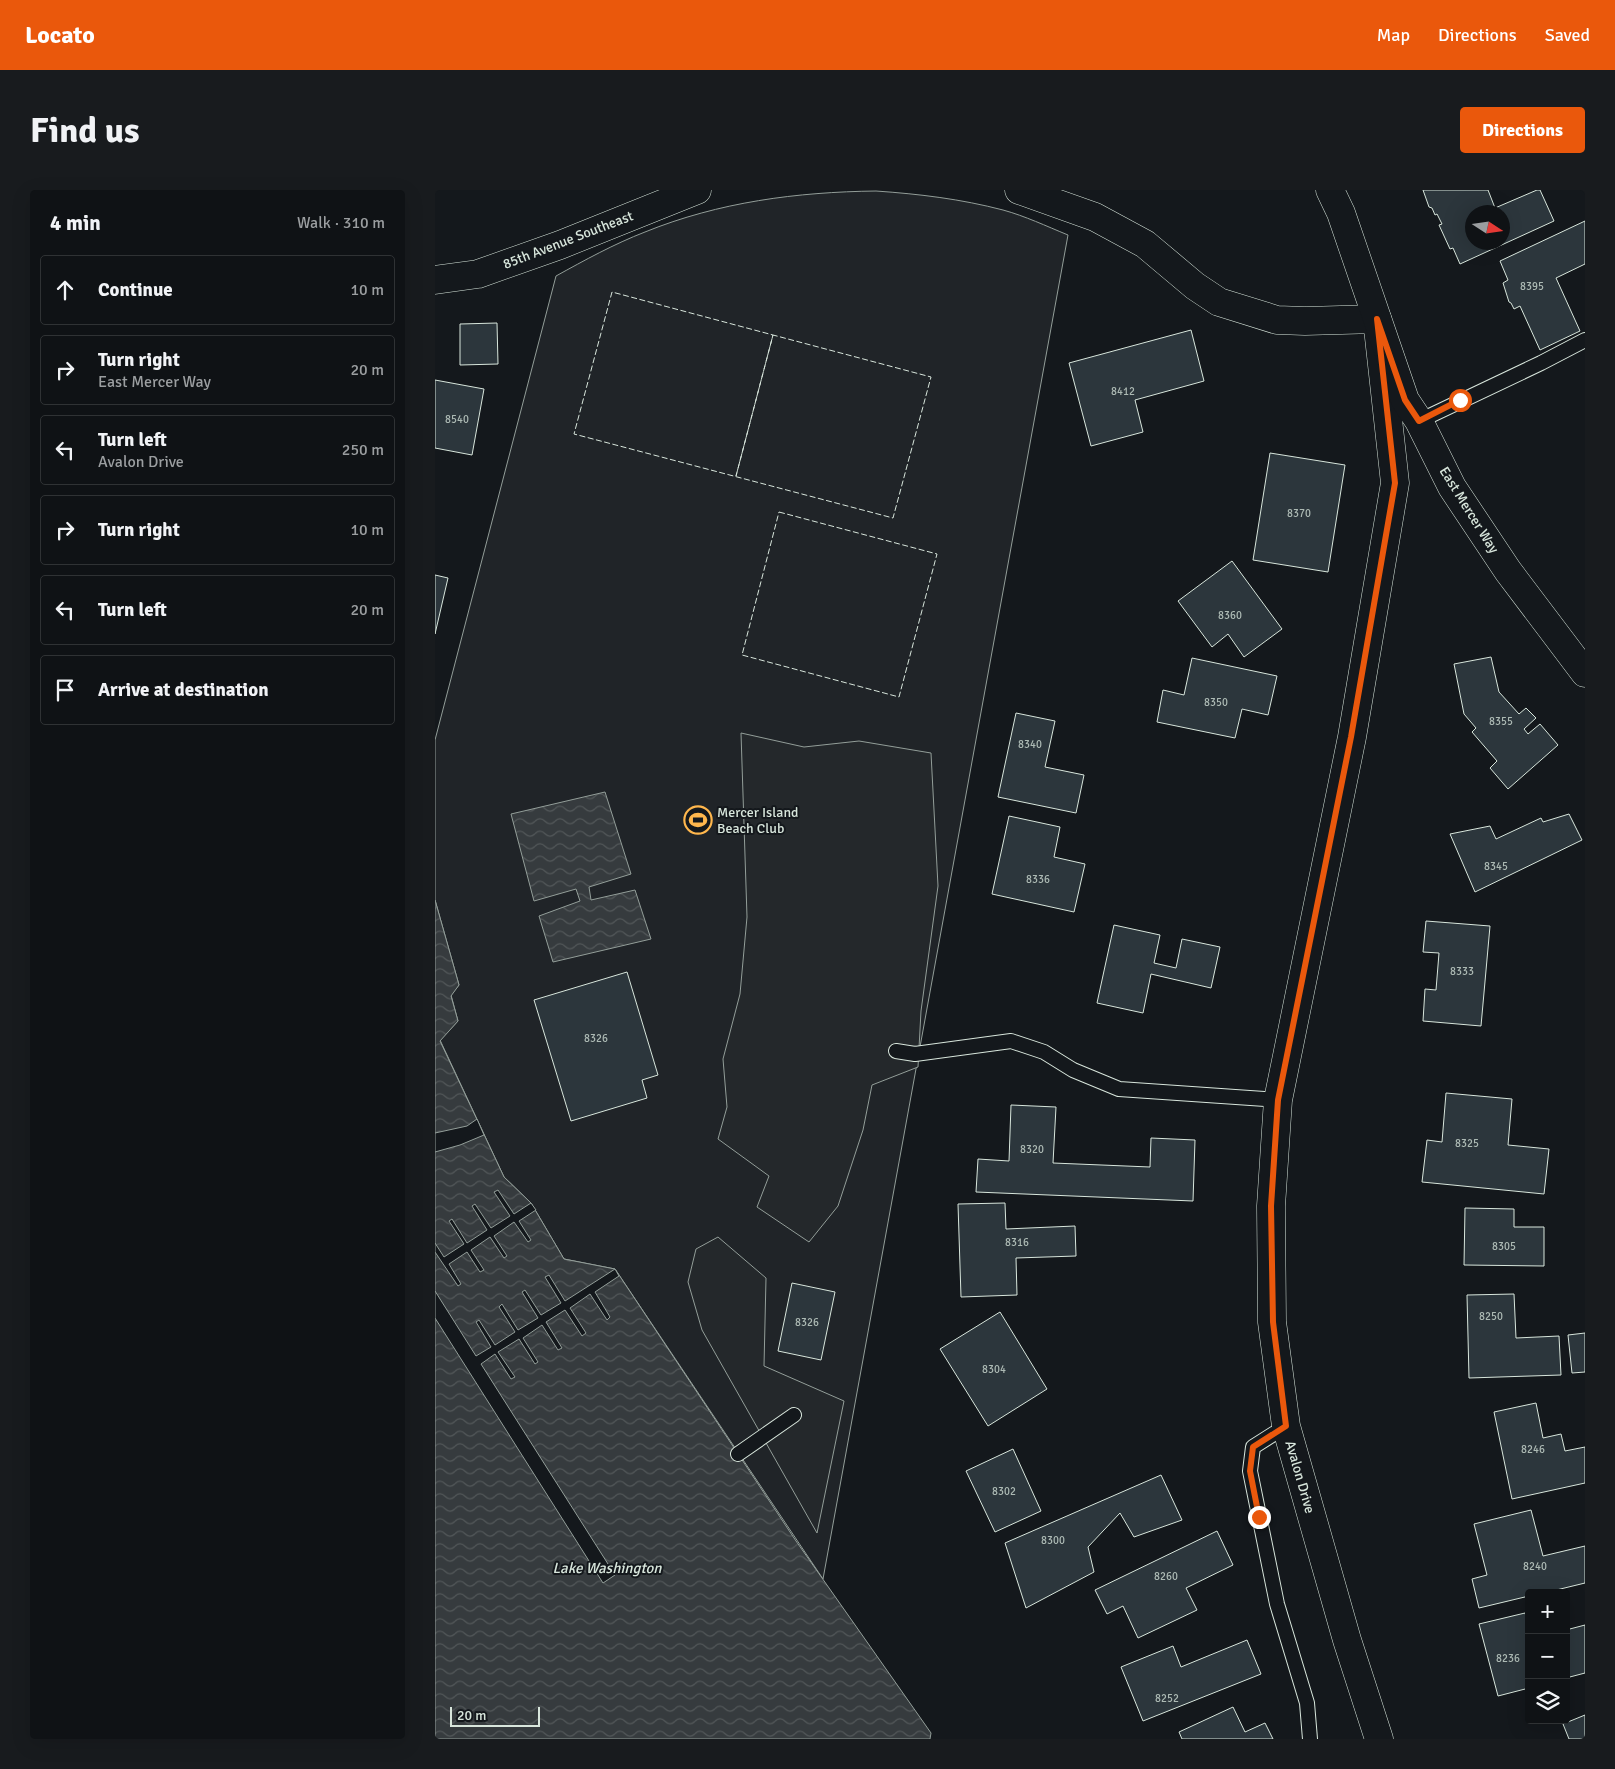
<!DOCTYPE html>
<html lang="en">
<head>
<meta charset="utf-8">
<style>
  :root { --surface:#0f1215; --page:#181b1e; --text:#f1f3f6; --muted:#9b9ea0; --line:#2f3234; --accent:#ea580c }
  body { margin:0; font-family:Signika,sans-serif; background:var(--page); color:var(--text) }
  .controls { position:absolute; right:15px; bottom:15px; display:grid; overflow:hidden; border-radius:5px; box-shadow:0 5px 20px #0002 }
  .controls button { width:45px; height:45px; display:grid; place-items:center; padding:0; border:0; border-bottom:1px solid var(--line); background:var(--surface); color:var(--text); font:25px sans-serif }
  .compass { position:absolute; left:1030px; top:15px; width:45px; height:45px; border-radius:50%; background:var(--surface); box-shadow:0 5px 20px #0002; rotate:102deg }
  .scale { position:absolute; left:15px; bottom:12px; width:90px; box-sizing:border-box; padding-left:5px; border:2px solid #d8e6dc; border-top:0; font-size:14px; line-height:18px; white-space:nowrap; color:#d8e6dc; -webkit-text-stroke:4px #14181c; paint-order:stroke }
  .stop { position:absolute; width:15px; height:15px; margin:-11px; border:4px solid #ea580c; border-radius:50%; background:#fff }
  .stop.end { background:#ea580c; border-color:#fff; box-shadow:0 1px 5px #0008 }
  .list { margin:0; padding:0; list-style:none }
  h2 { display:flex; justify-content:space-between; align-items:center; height:65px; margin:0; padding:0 20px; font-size:21px }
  h2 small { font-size:16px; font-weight:400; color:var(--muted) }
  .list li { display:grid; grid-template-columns:32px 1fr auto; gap:15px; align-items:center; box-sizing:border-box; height:70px; margin:0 10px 10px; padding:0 10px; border:1px solid var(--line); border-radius:5px }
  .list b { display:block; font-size:19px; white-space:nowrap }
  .list p { margin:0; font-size:16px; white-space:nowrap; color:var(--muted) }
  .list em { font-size:16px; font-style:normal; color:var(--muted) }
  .icon { flex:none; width:28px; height:28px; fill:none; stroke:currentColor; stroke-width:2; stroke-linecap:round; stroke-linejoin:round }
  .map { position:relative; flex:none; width:1150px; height:1549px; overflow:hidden; border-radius:5px }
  header { display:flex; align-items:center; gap:30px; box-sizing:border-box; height:70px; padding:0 25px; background:var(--accent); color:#fff }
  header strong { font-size:24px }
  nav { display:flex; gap:28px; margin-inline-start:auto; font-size:18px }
  .intro { display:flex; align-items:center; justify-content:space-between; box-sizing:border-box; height:120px; padding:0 30px }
  h1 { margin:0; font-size:35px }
  .button { padding:12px 22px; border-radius:5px; background:var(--accent); color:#fff; font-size:18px; font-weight:700 }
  main { display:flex; gap:30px; padding:0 30px }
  aside { flex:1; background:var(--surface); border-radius:5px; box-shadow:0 5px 20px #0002 }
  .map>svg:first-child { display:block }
  .pitch { fill:#202428; stroke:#939e99 }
  .parking { fill:#24282b; stroke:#939e99 }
  .water { fill:url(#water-waves); stroke:#939e99 }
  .pier { fill:#14181c; stroke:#939e99 }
  .building { fill:#2c363c; stroke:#d8e6dc; fill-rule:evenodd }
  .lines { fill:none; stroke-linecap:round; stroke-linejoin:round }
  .service-casing { stroke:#d8e6dc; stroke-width:16 }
  .minor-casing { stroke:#d8e6dc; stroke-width:29 }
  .tertiary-casing { stroke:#d8e6dc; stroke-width:29 }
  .service { stroke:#14181c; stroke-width:14 }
  .minor { stroke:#14181c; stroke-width:28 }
  .tertiary { stroke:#14181c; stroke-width:28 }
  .fence { stroke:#d8e6dc; stroke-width:1; stroke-dasharray:6 2.5; stroke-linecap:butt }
  .route { stroke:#ea580c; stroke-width:6 }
  .labels { text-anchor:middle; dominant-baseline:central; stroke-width:4; stroke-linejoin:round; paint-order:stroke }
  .number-label { font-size:11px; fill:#adbab4 }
  .street-label { font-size:14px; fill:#d8e6dc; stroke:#14181c }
  .poi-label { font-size:14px; fill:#d8e6dc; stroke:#14181c; text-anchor:start }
  .water-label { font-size:15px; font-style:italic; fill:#d8e6dc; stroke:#14181c }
</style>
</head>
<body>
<header>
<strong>Locato</strong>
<nav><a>Map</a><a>Directions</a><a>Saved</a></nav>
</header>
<div class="intro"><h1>Find us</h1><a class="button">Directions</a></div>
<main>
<aside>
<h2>4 min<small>Walk · 310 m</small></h2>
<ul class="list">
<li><svg class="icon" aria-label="ahead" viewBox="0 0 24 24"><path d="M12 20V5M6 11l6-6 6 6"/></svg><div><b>Continue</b></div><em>10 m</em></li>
<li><svg class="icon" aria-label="right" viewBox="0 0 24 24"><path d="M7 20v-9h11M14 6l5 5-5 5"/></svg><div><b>Turn right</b><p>East Mercer Way</p></div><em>20 m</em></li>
<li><svg class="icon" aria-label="left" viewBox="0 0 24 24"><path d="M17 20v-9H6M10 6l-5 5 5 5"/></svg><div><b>Turn left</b><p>Avalon Drive</p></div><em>250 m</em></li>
<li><svg class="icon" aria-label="right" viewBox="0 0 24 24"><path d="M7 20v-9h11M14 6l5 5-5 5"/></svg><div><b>Turn right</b></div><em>10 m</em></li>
<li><svg class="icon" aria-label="left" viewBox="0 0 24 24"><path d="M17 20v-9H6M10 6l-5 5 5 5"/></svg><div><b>Turn left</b></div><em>20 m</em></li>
<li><svg class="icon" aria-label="arrive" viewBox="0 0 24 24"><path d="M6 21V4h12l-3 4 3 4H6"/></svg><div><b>Arrive at destination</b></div></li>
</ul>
</aside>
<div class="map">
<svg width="1150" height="1549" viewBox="0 0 1150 1549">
  <defs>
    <pattern id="water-waves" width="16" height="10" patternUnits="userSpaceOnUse" patternTransform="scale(1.25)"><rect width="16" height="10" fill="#363b3e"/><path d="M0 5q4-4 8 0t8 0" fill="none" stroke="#525759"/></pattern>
  </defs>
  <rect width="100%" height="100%" fill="#14181c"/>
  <!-- pitch -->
  <path class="pitch" d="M441 1C484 4 526 9 568 20 590 26 611 36 633 45L388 1389 180 1079 129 1069 96 1013 69 987 5 850 23 831 16 805 24 795 0 710V550L121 86C150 70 179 54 210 42 284 12 362 2 441 1Z"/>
  <!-- parking -->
  <path class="parking" d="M306 543 369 557 424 551 496 563 503 696 486 821 483 877 437 895 428 940 403 1016 374 1052 322 1017 334 986 283 949 292 917 288 869 305 804 312 727Z
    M283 1047 331 1088 329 1176 409 1211 382 1343 267 1140 253 1092 261 1059Z"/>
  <!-- water -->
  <path class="water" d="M170 602 196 684 154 697 156 710 200 700 216 749 118 772 104 726 145 711 141 699 99 711 76 624Z
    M0 710 24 795 16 806 23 831 5 851 69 987 96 1013 129 1069 180 1079 361 1351 496 1543 495 1549H0Z"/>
  <!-- pier -->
  <path class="pier" d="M42 929 49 945 25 955 0 962V943L32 936Z
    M63 1000 79 1024 96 1013 101 1020 84 1031 96 1050 93 1052 79 1032 59 1046 72 1066 69 1068 55 1047 36 1060 49 1080 45 1082 32 1062 14 1074 26 1094 23 1096 0 1062V1053L9 1067 29 1054 14 1031 17 1029 32 1053 52 1040 37 1016 40 1014 56 1038 75 1026 59 1002Z
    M180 1079 184 1086 160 1102 175 1127 172 1130 155 1104 135 1118 151 1143 147 1146 130 1120 111 1132 127 1158 123 1160 107 1135 88 1148 103 1172 100 1174 84 1149 63 1162 80 1187 76 1189 60 1164 46 1174 180 1385 168 1393 0 1128V1101L41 1166 56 1157 41 1132 44 1130 60 1155 80 1142 64 1117 67 1114 83 1140 103 1128 87 1102 90 1100 106 1125 126 1113 110 1087 114 1085 130 1111Z"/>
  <!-- building -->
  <path class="building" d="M988 0H1053L1060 18 1102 0H1105L1119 31 1025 74 1018 58 1015 59 1004 35 1007 34 1002 24 1000 25 997 18 994 17ZM1038 22H1068V52H1038Z
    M1150 31V74L1121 88 1145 141 1105 160 1085 116 1079 119 1076 113 1074 112 1068 93 1073 90 1065 71Z
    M62 133 63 174 25 175V134Z
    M756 140 769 191 700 210 708 242 656 256 634 173Z
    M0 190 49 199 37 265 0 258Z
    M835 263 910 275 893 382 818 370Z
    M797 371 847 439 809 467 793 444 777 457 743 411Z
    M0 385 13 388 0 444Z
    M1056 467 1064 502 1084 524 1091 518 1101 528 1089 539 1093 544 1105 534 1123 555 1073 599 1055 578 1062 571 1037 542 1041 538 1029 524 1019 474Z
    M757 468 842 486 833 525 807 519 800 548 722 532 728 500 749 505Z
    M581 523 620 531 610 577 649 585 641 623 563 607Z
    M1134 624 1147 650 1040 702 1015 644 1055 636 1061 649 1106 628 1108 632Z
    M574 626 625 637 619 667 650 674 639 722 557 704Z
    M991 731 1055 736 1046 836 988 831 990 799 1001 800 1004 763 988 762Z
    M679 735 725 745 719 773 741 778 747 749 785 757 776 798 716 784 708 823 662 813Z
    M192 782 223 885 207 890 212 908 136 931 99 810Z
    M1011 903 1077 909 1073 955 1114 959 1109 1004 987 992 992 950 1007 952Z
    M576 915 621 917 618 973 715 977 716 948 760 950 758 1011 541 1002 543 969 574 971Z
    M570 1013 571 1039 640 1036 641 1066 581 1068 582 1105 526 1107 523 1014Z
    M1030 1018 1079 1019V1037H1109V1076L1029 1075Z
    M357 1093 400 1102 386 1170 343 1161Z
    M1079 1104 1081 1148 1124 1146 1126 1185 1034 1188 1032 1105Z
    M565 1122 612 1199 553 1236 505 1159Z
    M1150 1143V1182L1137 1183 1133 1145Z
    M1101 1213 1108 1248 1126 1244 1130 1261 1150 1257V1293L1077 1309 1059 1222Z
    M578 1259 606 1321 560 1342 531 1281Z
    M726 1285 747 1330 699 1347 685 1323 653 1357 659 1382 591 1418 570 1353Z
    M1096 1320 1108 1366 1150 1356V1393L1109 1403H1094V1406L1044 1418 1037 1389 1052 1385 1039 1334Z
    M782 1341 798 1375 751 1398 762 1420 703 1448 688 1416 672 1424 660 1400Z
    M1090 1423 1094 1437V1498L1063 1506 1044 1434Z
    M1150 1435V1483L1131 1488V1440Z
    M812 1450 826 1484 708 1531 686 1477 738 1456 746 1477Z
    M798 1517 810 1542 830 1533 838 1549H747L744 1542Z
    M1150 1525V1549H1134L1128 1534Z"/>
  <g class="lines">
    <!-- service casing -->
    <g class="service-casing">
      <path id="service" d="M984 231 1106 173 1150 150
        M461 861 480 864 576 851 609 862 638 880 684 899 843 910
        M851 1236 818 1257 815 1281 842 1414 872 1513 875 1549
        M303 1264 359 1225"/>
    </g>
    <!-- minor casing -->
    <g class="minor-casing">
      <path id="minor" d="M584 0 660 27 710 54 760 96 784 112 842 130 870 131 942 129 960 293 917 547 843 910 836 1016 837 1132 851 1236 912 1450 944 1549
        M0 90 43 84 125 55 262 0"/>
    </g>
    <!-- tertiary casing -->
    <g class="tertiary-casing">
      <path id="tertiary" d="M895 0 906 23 970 210 984 231 1017 297 1073 381 1150 483"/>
    </g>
    <!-- service -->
    <use href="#service" class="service"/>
    <!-- minor -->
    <use href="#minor" class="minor"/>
    <!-- tertiary -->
    <use href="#tertiary" class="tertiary"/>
    <!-- fence -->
    <path class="fence" d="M301 286 338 145 496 187 458 328 139 244 177 102 338 145 301 286
      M344 322 502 364 464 507 307 465Z"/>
  </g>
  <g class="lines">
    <!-- route -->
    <path class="route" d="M824 1327 815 1281 818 1257 851 1236 838 1132 836 1016 843 910 916 547 960 293 942 129 970 210 984 231 1025 210"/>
  </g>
  <!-- icons -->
  <defs>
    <g id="stadium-ring" transform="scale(1.4375)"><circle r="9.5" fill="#14181c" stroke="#ffb74d" stroke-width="1.5"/><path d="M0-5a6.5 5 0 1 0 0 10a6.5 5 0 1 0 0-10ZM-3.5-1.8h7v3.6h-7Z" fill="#ffb74d"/></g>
  </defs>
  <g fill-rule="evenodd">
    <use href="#stadium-ring" x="263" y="630"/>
  </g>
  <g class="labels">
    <!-- number labels -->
    <g class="number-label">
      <text x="1097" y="96">8395</text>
      <text x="688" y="201">8412</text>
      <text x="22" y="229">8540</text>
      <text x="864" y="323">8370</text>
      <text x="795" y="425">8360</text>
      <text x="781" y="512">8350</text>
      <text x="1066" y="531">8355</text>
      <text x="595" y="554">8340</text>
      <text x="1061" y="676">8345</text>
      <text x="603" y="689">8336</text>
      <text x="1027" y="781">8333</text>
      <text x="161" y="848">8326</text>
      <text x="1032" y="953">8325</text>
      <text x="597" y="959">8320</text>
      <text x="582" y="1052">8316</text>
      <text x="1069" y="1056">8305</text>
      <text x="1056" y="1126">8250</text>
      <text x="372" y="1132">8326</text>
      <text x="559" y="1179">8304</text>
      <text x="1098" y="1259">8246</text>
      <text x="569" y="1301">8302</text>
      <text x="618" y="1350">8300</text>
      <text x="1100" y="1376">8240</text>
      <text x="731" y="1386">8260</text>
      <text x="1073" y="1468">8236</text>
      <text x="732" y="1508">8252</text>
    </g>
    <!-- street labels -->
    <g class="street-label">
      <text transform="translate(133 50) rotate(-21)">85th Avenue Southeast</text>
      <text transform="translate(1034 320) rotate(58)">East Mercer Way</text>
      <text transform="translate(865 1287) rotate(74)">Avalon Drive</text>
    </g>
    <!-- poi labels -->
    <g class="poi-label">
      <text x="282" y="622">Mercer Island<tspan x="282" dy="16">Beach Club</tspan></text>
    </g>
    <!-- water labels -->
    <g class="water-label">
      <text x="172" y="1378">Lake Washington</text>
    </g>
  </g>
</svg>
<div class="controls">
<button>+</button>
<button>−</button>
<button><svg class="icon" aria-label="layers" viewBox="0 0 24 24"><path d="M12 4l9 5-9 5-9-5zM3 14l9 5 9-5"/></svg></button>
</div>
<svg class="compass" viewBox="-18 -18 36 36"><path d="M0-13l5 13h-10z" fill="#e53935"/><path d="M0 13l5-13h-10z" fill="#9b9ea0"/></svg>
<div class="scale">20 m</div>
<div class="stop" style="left:1025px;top:210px"></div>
<div class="stop end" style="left:824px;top:1327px"></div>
</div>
</main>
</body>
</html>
